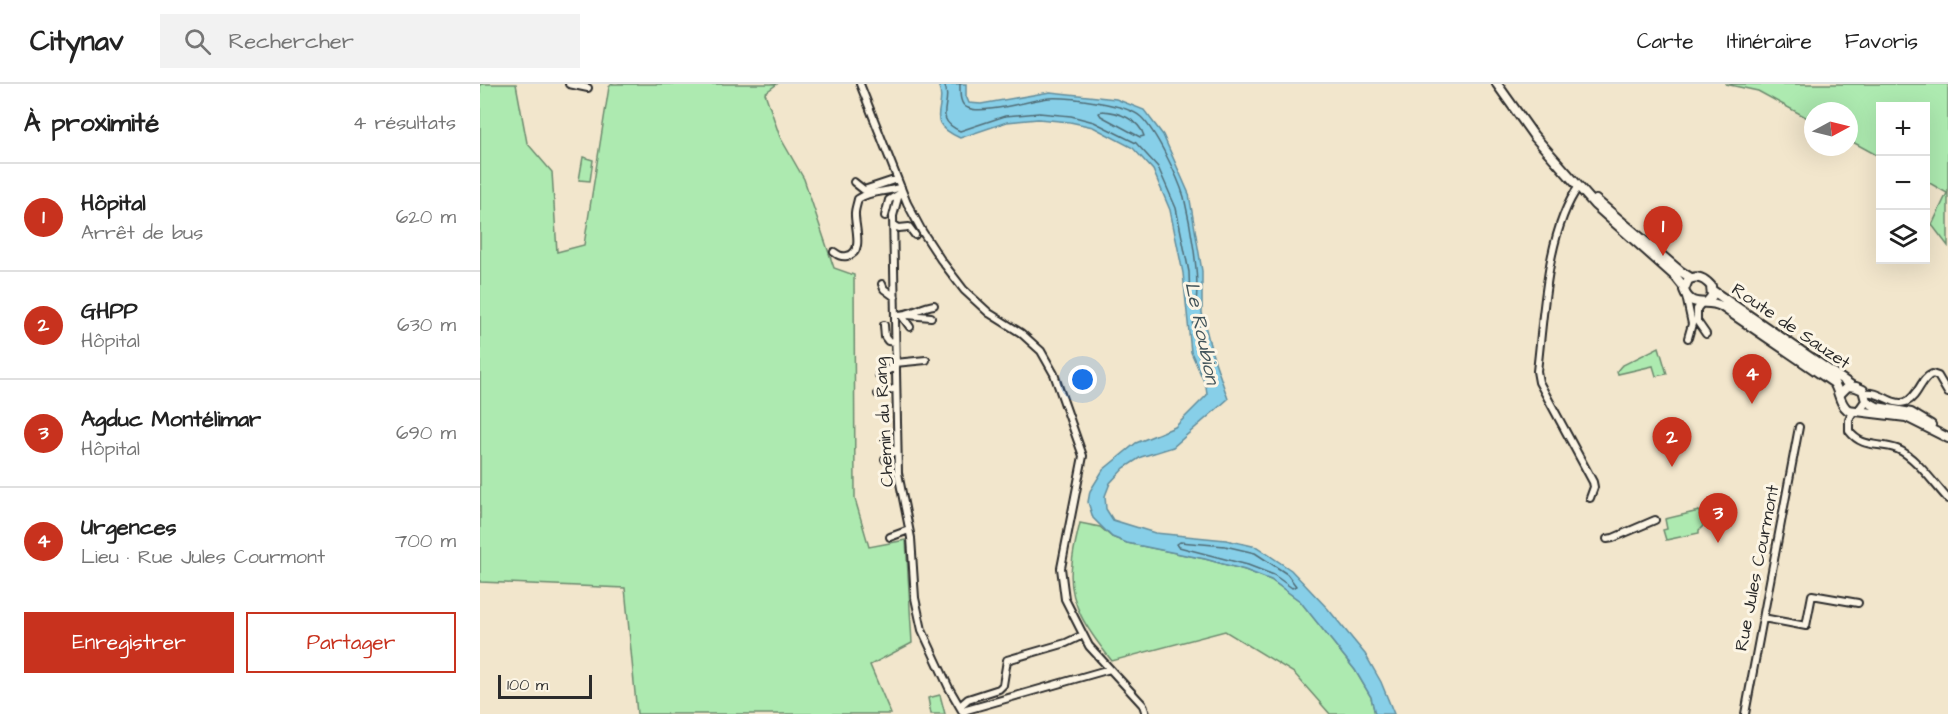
<!DOCTYPE html>
<html lang="fr">
<head>
<meta charset="utf-8">
<style>
  :root { --surface:#fff; --page:#f2f2f2; --text:#222; --muted:#767676; --line:#e0e0e0; --accent:#c8321e }
  body { margin:0; font-family:"Architects Daughter",sans-serif; background:var(--page); color:var(--text) }
  .controls { position:absolute; right:18px; top:18px; display:grid; overflow:hidden; border-radius:0px; box-shadow:0 6px 24px #0002 }
  .controls button { width:54px; height:54px; display:grid; place-items:center; padding:0; border:0; border-bottom:2px solid var(--line); background:var(--surface); color:var(--text); font:30px sans-serif }
  .compass { position:absolute; left:1324px; top:18px; width:54px; height:54px; border-radius:50%; background:var(--surface); box-shadow:0 6px 24px #0002; rotate:83deg }
  .scale { position:absolute; left:18px; bottom:15px; width:94px; box-sizing:border-box; padding-left:6px; border:3px solid #2b2b2b; border-top:0; font-size:16px; line-height:21px; white-space:nowrap; color:#2b2b2b; -webkit-text-stroke:4px #fcf5e5; paint-order:stroke }
  .you { position:absolute; left:603px; top:296px; width:21px; height:21px; margin:-15px; border:4px solid #fff; border-radius:50%; background:#1a73e8; box-shadow:0 0 0 9px #1a73e833 }
  .badge { display:grid; place-items:center; width:39px; height:39px; border-radius:50%; background:var(--accent); color:#fff; font-size:20px; font-weight:700 }
  .pin { position:absolute; translate:-50% -50px; filter:drop-shadow(0 2px 3px #0008) }
  .pin::after { content:''; position:absolute; top:32px; width:21px; height:18px; background:inherit; clip-path:polygon(0 0,100% 0,50% 100%) }
  .list { margin:0; padding:0; list-style:none }
  h2 { display:flex; justify-content:space-between; align-items:center; height:78px; margin:0; padding:0 24px; font-size:26px }
  h2 small { font-size:20px; font-weight:400; color:var(--muted) }
  .list li { display:grid; grid-template-columns:39px 1fr auto; gap:18px; align-items:center; box-sizing:border-box; height:108px; padding:0 24px; border-top:2px solid var(--line) }
  .list b { display:block; font-size:22px; white-space:nowrap }
  .list p { margin:0; font-size:20px; white-space:nowrap; color:var(--muted) }
  .list em { font-size:20px; font-style:normal; color:var(--muted) }
  .actions { display:flex; gap:12px; padding:18px 24px }
  .actions a { flex:1; padding:14px 0; border:2px solid var(--accent); border-radius:0px; text-align:center; font-size:21px; color:var(--accent) }
  .actions .main { background:var(--accent); color:#fff }
  .icon { flex:none; width:33px; height:33px; fill:none; stroke:currentColor; stroke-width:2; stroke-linecap:round; stroke-linejoin:round }
  .map { position:relative; flex:none; width:1468px; height:630px; overflow:hidden }
  header { display:flex; align-items:center; gap:36px; box-sizing:border-box; height:84px; padding:0 30px; background:var(--surface); border-bottom:2px solid var(--line) }
  header strong { font-size:28px }
  nav { display:flex; gap:33px; margin-inline-start:auto; font-size:21px }
  .search { width:420px; height:54px; background:var(--page); display:flex; align-items:center; gap:15px; box-sizing:border-box; padding:0 21px; border-radius:0px; color:var(--muted); font-size:22px }
  main { display:flex }
  aside { flex:1; background:var(--surface) }
  .map>svg:first-child { display:block }
  .green { fill:#adeab0; stroke:#6c8a6e; stroke-width:1.5 }
  .water { fill:#87cfe8; stroke:#628d9c; stroke-width:1.5 }
  .lines { fill:none; stroke-linecap:round; stroke-linejoin:round }
  .shore { stroke:#506d77; stroke-width:1.5 }
  .minor-casing { stroke:#2b2b2b; stroke-width:10 }
  .major-casing { stroke:#2b2b2b; stroke-width:12 }
  .minor { stroke:#fcf5e5; stroke-width:6 }
  .major { stroke:#fcf5e5; stroke-width:8 }
  .labels { text-anchor:middle; dominant-baseline:central; stroke-width:6; stroke-linejoin:round; paint-order:stroke }
  .street-label { font-size:18px; fill:#2b2b2b; stroke:#fcf5e5 }
  .water-label { font-size:20px; font-style:italic; fill:#42545a; stroke:#fcf5e5 }
</style>
</head>
<body>
<header>
<strong>Citynav</strong>
<div class="search"><svg class="icon" aria-label="search" viewBox="0 0 24 24"><circle cx="10" cy="10" r="6"/><path d="M15 15l6 6"/></svg>Rechercher</div>
<nav><a>Carte</a><a>Itinéraire</a><a>Favoris</a></nav>
</header>
<main>
<aside>
<h2>À proximité<small>4 résultats</small></h2>
<ul class="list">
<li><span class="badge">1</span><div><b>Hôpital</b><p>Arrêt de bus</p></div><em>620 m</em></li>
<li><span class="badge">2</span><div><b>GHPP</b><p>Hôpital</p></div><em>630 m</em></li>
<li><span class="badge">3</span><div><b>Agduc Montélimar</b><p>Hôpital</p></div><em>690 m</em></li>
<li><span class="badge">4</span><div><b>Urgences</b><p>Lieu · Rue Jules Courmont</p></div><em>700 m</em></li>
</ul>
<div class="actions"><a class="main">Enregistrer</a><a>Partager</a></div>
</aside>
<div class="map">
<svg width="1468" height="630" viewBox="0 0 1468 630">
  <rect width="100%" height="100%" fill="#f2e6cc"/>
  <filter id="ink" filterUnits="userSpaceOnUse"><feTurbulence type="fractalNoise" baseFrequency=".0167" numOctaves="2"/><feDisplacementMap in="SourceGraphic" scale="12" xChannelSelector="R" yChannelSelector="G"/><feConvolveMatrix kernelMatrix="1 2 1 2 8 2 1 2 1" color-interpolation-filters="sRGB"/></filter>
  <g filter="url(#ink)">
    <!-- green -->
    <path class="green" d="M0 0H36L47 59 72 88 77 168 104 161 129 3 132 0H297L285 9 300 53 324 95 354 184 374 191 375 415 389 463 426 456 432 559 390 581 411 630H157L145 504 0 498Z
      M1245 0H1468V162L1452 141 1467 109 1446 97V22H1400V73L1369 56V27H1333V37L1278 7Z
      M103 73 113 76 110 97 99 96Z
      M1179 263 1187 290 1176 292 1173 282 1138 290 1137 287 1141 282Z
      M1219 427 1223 442 1219 446V449L1186 456 1183 446 1187 445 1185 435Z
      M600 439 620 443 632 453 647 459 725 475 765 486 791 496 820 517 875 586 891 613 895 630H850L814 589 745 547 632 577C610 549 586 519 592 480 593 466 597 452 600 439Z
      M460 611 465 630H451L448 614Z"/>
    <!-- water -->
    <path class="water" d="M458 0H486V12L489 19 501 20 570 8 636 15 664 26 683 51 709 110 722 187V229L732 269 748 315 693 363 661 373 644 384 630 399 625 412 626 425 633 436 675 449 746 456 777 463 811 486 848 525 885 570 901 598 914 630H895L891 613 875 586 820 517 791 496 765 486 725 475 647 459 632 453 613 434 608 418 610 407 623 386 656 359 695 343 727 311 726 302 711 268 703 189 690 126 673 86 653 64 613 43 590 38 558 35 527 38 480 54C441 36 469 26 458 0Z"/>
    <g class="lines">
      <!-- shore -->
      <path class="shore" d="M464 0C474 20 451 34 480 47L525 32 559 29 591 32 614 38 656 59 678 83 696 124 709 188 710 216 713 218 716 217C720 192 710 138 704 113 698 93 676 47 661 33 648 20 588 13 569 14 550 16 503 31 488 24 479 21 480 8 480 0
        M622 27C638 28 659 35 664 52L660 53 621 32 619 29Z
        M715 237 719 239 730 282 728 286 725 284 717 267 713 240Z
        M700 458 745 462 775 469 807 490 816 502 812 504 794 491 768 481 699 463 697 460Z"/>
      <!-- minor casing -->
      <g class="minor-casing">
        <path id="minor" d="M89 0 108 4
          M380 0 427 119 442 147 461 176 484 206 509 229 541 249 561 267 574 290 603 372 581 484 585 515 609 562 663 621 666 630
          M374 98 384 106 417 95
          M1099 102C1066 148 1064 231 1057 287L1059 298 1113 398 1114 403 1110 414
          M422 108 419 110 413 132 418 389 431 454 435 514 442 546 469 604 484 630
          M405 132 409 116 419 110
          M414 141 419 144 429 143 435 151
          M354 168C358 171 361 173 367 172 385 169 374 141 375 129 375 125 377 120 378 115 391 106 406 109 421 103
          M402 200 404 205 415 213
          M1206 212 1212 240 1208 254
          M1221 220 1217 225V237L1226 250
          M415 231C430 232 440 223 454 221
          M427 231 451 233
          M422 232 430 243
          M404 241 405 253 408 257 415 258
          M415 279 446 276
          M399 291 416 282
          M1385 309C1400 306 1412 323 1426 318 1439 312 1440 295 1452 290L1458 292 1468 309
          M398 310 416 304
          M1373 328 1369 336V347C1383 365 1398 358 1417 365 1435 372 1455 401 1468 415
          M405 375 417 364
          M410 453 429 446
          M1127 455 1133 454 1175 436
          M1283 534 1326 542 1332 511 1378 519
          M480 622 488 615 519 605 523 601 527 576 586 559 603 551
          M483 627 630 585
          M1265 630 1319 343"/>
      </g>
      <!-- major casing -->
      <g class="major-casing">
        <path id="major" d="M1017 0 1054 52 1115 121 1196 193 1204 203
          M1116 116 1200 187 1211 194
          M1233 207 1372 302
          M1227 218 1232 212 1231 202C1225 195 1217 190 1208 196L1204 206C1211 226 1227 214 1241 222L1354 299C1360 309 1359 319 1368 326L1426 333 1468 354
          M1361 309 1368 302 1376 303 1383 306 1386 317 1379 327
          M1386 317 1397 323 1431 329 1451 341"/>
      </g>
      <!-- minor -->
      <use href="#minor" class="minor"/>
      <!-- major -->
      <use href="#major" class="major"/>
    </g>
  </g>
  <g class="labels">
    <!-- street labels -->
    <g class="street-label">
      <text transform="translate(1311 242) rotate(34)">Route de Sauzet</text>
      <text transform="translate(404 338) rotate(-93)">Chemin du Rang</text>
      <text transform="translate(1277 484) rotate(-79)">Rue Jules Courmont</text>
    </g>
    <!-- water labels -->
    <g class="water-label">
      <text transform="translate(722 249) rotate(78)">Le Roubion</text>
    </g>
  </g>
</svg>
<div class="controls">
<button>+</button>
<button>−</button>
<button><svg class="icon" aria-label="layers" viewBox="0 0 24 24"><path d="M12 4l9 5-9 5-9-5zM3 14l9 5 9-5"/></svg></button>
</div>
<svg class="compass" viewBox="-18 -18 36 36"><path d="M0-13l5 13h-10z" fill="#e53935"/><path d="M0 13l5-13h-10z" fill="#767676"/></svg>
<div class="scale">100 m</div>
<div class="you"></div>
<div class="pin badge" style="left:1183px;top:172px">1</div>
<div class="pin badge" style="left:1192px;top:383px">2</div>
<div class="pin badge" style="left:1238px;top:459px">3</div>
<div class="pin badge" style="left:1272px;top:320px">4</div>
</div>
</main>
</body>
</html>
